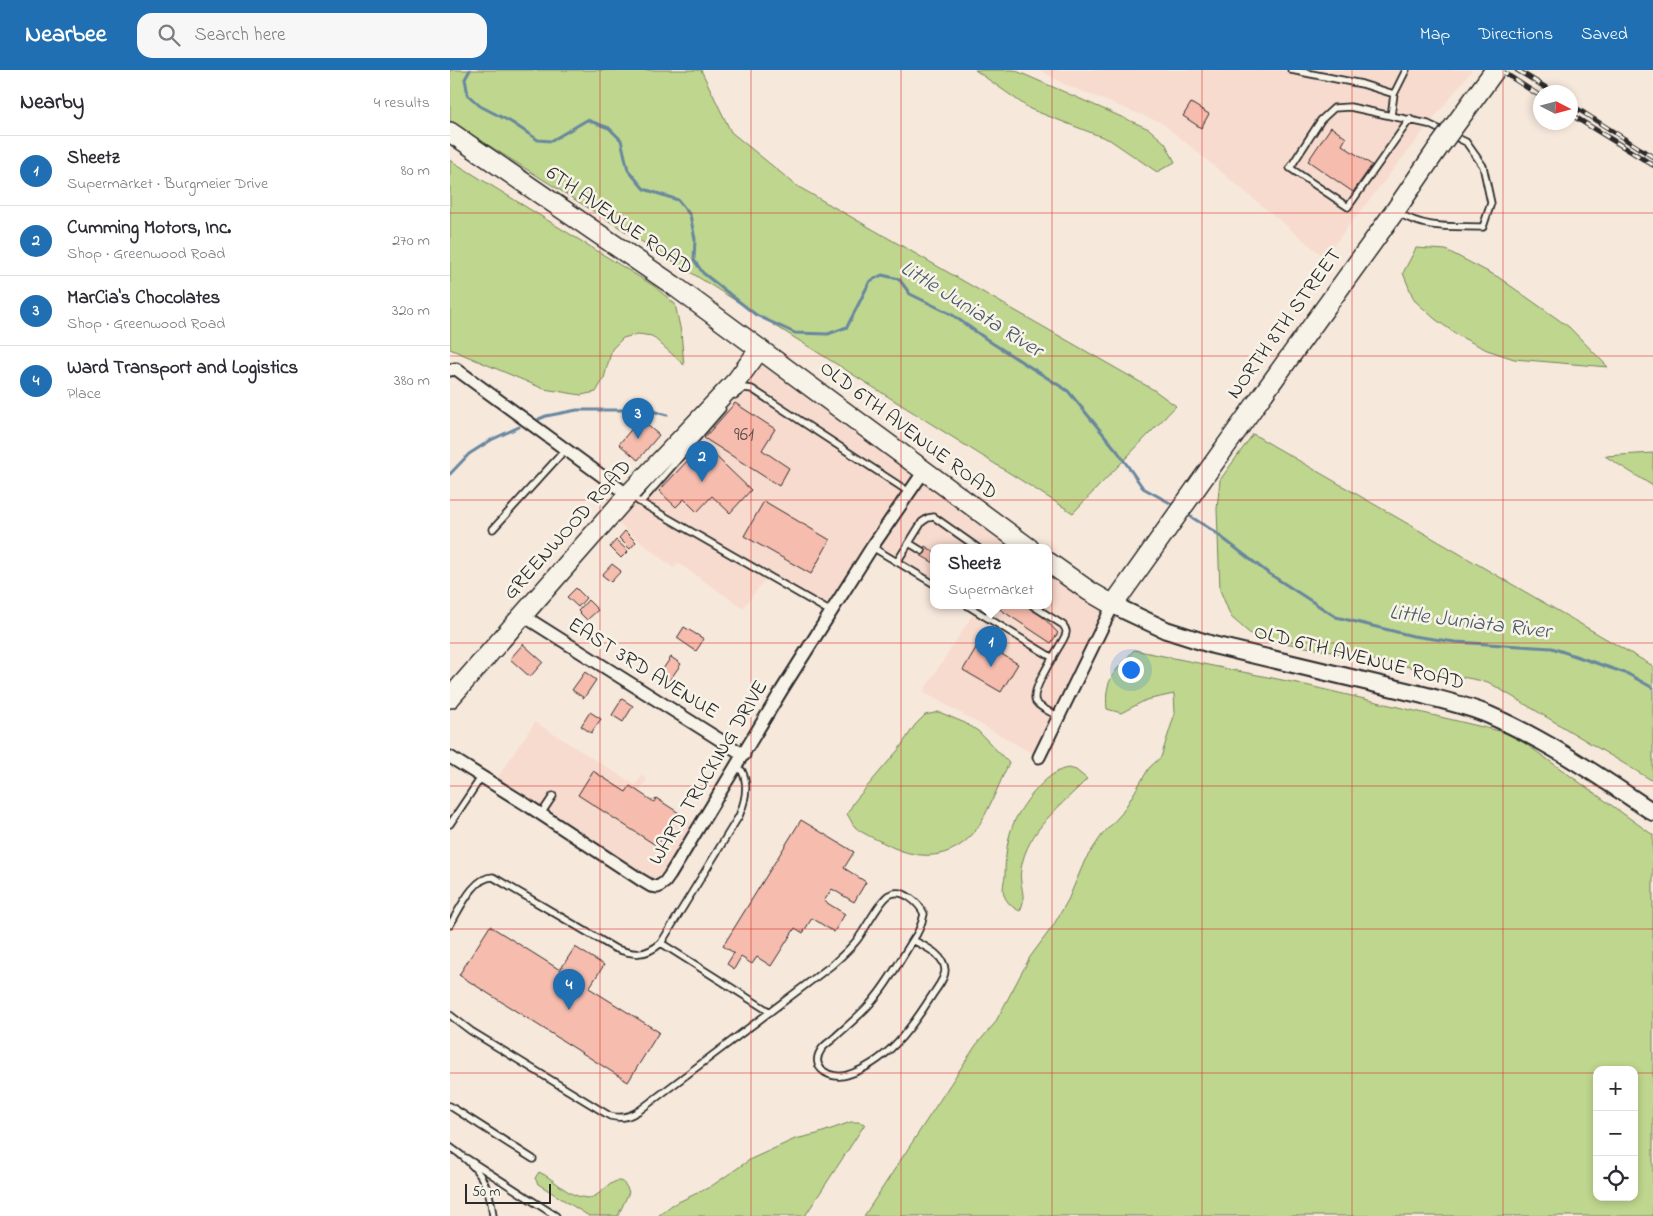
<!DOCTYPE html>
<html lang="en">
<head>
<meta charset="utf-8">
<style>
  :root { --surface:#fff; --page:#f7f7f7; --text:#2b2b33; --muted:#7c7c81; --line:#e1e1e2; --accent:#1f6fb2 }
  body { margin:0; font-family:"Indie Flower",sans-serif; background:var(--page); color:var(--text) }
  .controls { position:absolute; right:15px; bottom:15px; display:grid; overflow:hidden; border-radius:10px; box-shadow:0 2px 8px #0003 }
  .controls button { width:45px; height:45px; display:grid; place-items:center; padding:0; border:0; border-bottom:1px solid var(--line); background:var(--surface); color:var(--text); font:25px sans-serif }
  .compass { position:absolute; left:1083px; top:15px; width:45px; height:45px; border-radius:50%; background:var(--surface); box-shadow:0 2px 8px #0003; rotate:96deg }
  .scale { position:absolute; left:15px; bottom:12px; width:86px; box-sizing:border-box; padding-left:5px; border:2px solid #2b2b2b; border-top:0; font-size:14px; line-height:18px; white-space:nowrap; color:#2b2b2b; -webkit-text-stroke:4px #f7f3e8; paint-order:stroke }
  .you { position:absolute; left:680px; top:599px; width:18px; height:18px; margin:-12px; border:4px solid #fff; border-radius:50%; background:#1a73e8; box-shadow:0 0 0 8px #1a73e833 }
  .badge { display:grid; place-items:center; width:32px; height:32px; border-radius:50%; background:var(--accent); color:#fff; font-size:16px; font-weight:700 }
  .pin { position:absolute; translate:-50% -41px; filter:drop-shadow(0 1px 2px #0008) }
  .pin::after { content:''; position:absolute; top:26px; width:18px; height:15px; background:inherit; clip-path:polygon(0 0,100% 0,50% 100%) }
  .popup { position:absolute; left:480px; top:474px; width:122px; height:65px; box-sizing:border-box; display:grid; place-content:center; border-radius:10px; background:var(--surface); filter:drop-shadow(0 1px 4px #0005); font-size:16px; white-space:nowrap; color:var(--muted) }
  .popup b { font-size:19px; color:var(--text) }
  .popup::after { content:''; position:absolute; left:50%; top:100%; margin-left:-10px; border:10px solid transparent; border-top-color:var(--surface) }
  .list { margin:0; padding:0; list-style:none }
  h2 { display:flex; justify-content:space-between; align-items:center; height:65px; margin:0; padding:0 20px; font-size:21px }
  h2 small { font-size:16px; font-weight:400; color:var(--muted) }
  .list li { display:grid; grid-template-columns:32px 1fr auto; gap:15px; align-items:center; box-sizing:border-box; height:70px; padding:0 20px; border-top:1px solid var(--line) }
  .list b { display:block; font-size:19px; white-space:nowrap }
  .list p { margin:0; font-size:16px; white-space:nowrap; color:var(--muted) }
  .list em { font-size:16px; font-style:normal; color:var(--muted) }
  .icon { flex:none; width:28px; height:28px; fill:none; stroke:currentColor; stroke-width:2; stroke-linecap:round; stroke-linejoin:round }
  .map { position:relative; flex:none; width:1203px; height:1146px; overflow:hidden }
  header { display:flex; align-items:center; gap:30px; box-sizing:border-box; height:70px; padding:0 25px; background:var(--accent); color:#fff }
  header strong { font-size:24px }
  nav { display:flex; gap:28px; margin-inline-start:auto; font-size:18px }
  .search { width:350px; height:45px; background:var(--page); display:flex; align-items:center; gap:12px; box-sizing:border-box; padding:0 18px; border-radius:15px; color:var(--muted); font-size:19px }
  main { display:flex }
  aside { flex:1; background:var(--surface) }
  .map>svg:first-child { display:block }
  .built { fill:#f7dbce }
  .green { fill:#bed68d; stroke:#74805c; fill-rule:evenodd }
  .lines { fill:none; stroke-linecap:round; stroke-linejoin:round }
  .stream { stroke:#68879f; stroke-width:3 }
  .building { fill:#f6bcad; stroke:#2b2b2b }
  .service-casing { stroke:#2b2b2b; stroke-width:9 }
  .minor-casing { stroke:#2b2b2b; stroke-width:15 }
  .secondary-casing { stroke:#2b2b2b; stroke-width:20 }
  .primary-casing { stroke:#2b2b2b; stroke-width:22 }
  .service { stroke:#f7f3e8; stroke-width:5.5 }
  .minor { stroke:#f7f3e8; stroke-width:11 }
  .secondary { stroke:#f7f3e8; stroke-width:16 }
  .primary { stroke:#f7f3e8; stroke-width:19 }
  .rail-casing { stroke:#2b2b2b; stroke-width:5 }
  .rail { stroke:#f7f3e8; stroke-width:3; stroke-dasharray:9; stroke-linecap:butt }
  .primary-bridge-casing { stroke:#2b2b2b; stroke-width:22; stroke-linecap:butt }
  .primary-bridge { stroke:#f7f3e8; stroke-width:19 }
  .grid { fill:none; stroke:#d62828; stroke-width:1; stroke-opacity:0.55 }
  .labels { text-anchor:middle; dominant-baseline:central; stroke-width:5; stroke-linejoin:round; paint-order:stroke }
  .number-label { font-size:19px; fill:#5e4f4c }
  .street-label { font-size:21px; fill:#2b2b2b; stroke:#f7f3e8 }
  .water-label { font-size:22px; font-style:italic; fill:#495965; stroke:#f7f3e8 }
</style>
</head>
<body>
<header>
<strong>Nearbee</strong>
<div class="search"><svg class="icon" aria-label="search" viewBox="0 0 24 24"><circle cx="10" cy="10" r="6"/><path d="M15 15l6 6"/></svg>Search here</div>
<nav><a>Map</a><a>Directions</a><a>Saved</a></nav>
</header>
<main>
<aside>
<h2>Nearby<small>4 results</small></h2>
<ul class="list">
<li><span class="badge">1</span><div><b>Sheetz</b><p>Supermarket · Burgmeier Drive</p></div><em>80 m</em></li>
<li><span class="badge">2</span><div><b>Cumming Motors, Inc.</b><p>Shop · Greenwood Road</p></div><em>270 m</em></li>
<li><span class="badge">3</span><div><b>MarCia's Chocolates</b><p>Shop · Greenwood Road</p></div><em>320 m</em></li>
<li><span class="badge">4</span><div><b>Ward Transport and Logistics</b><p>Place</p></div><em>380 m</em></li>
</ul>
</aside>
<div class="map">
<svg width="1203" height="1146" viewBox="0 0 1203 1146">
  <rect width="100%" height="100%" fill="#f7e8dc"/>
  <filter id="ink" filterUnits="userSpaceOnUse"><feTurbulence type="fractalNoise" baseFrequency=".02" numOctaves="2"/><feDisplacementMap in="SourceGraphic" scale="10" xChannelSelector="R" yChannelSelector="G"/><feConvolveMatrix kernelMatrix="1 2 1 2 8 2 1 2 1" color-interpolation-filters="sRGB"/></filter>
  <g filter="url(#ink)">
    <!-- built -->
    <path class="built" d="M590 0H1022L874 187 712 53 616 15Z
      M312 283 578 478H484L483 514 423 477 381 542 318 506 293 538 228 493 223 498 163 449Z
      M599 494 664 540 589 687 473 622 525 541 518 536H598Z
      M85 652 185 715 192 706 197 709 189 722 204 732 206 728 249 757 208 816 43 714Z"/>
    <!-- green -->
    <path class="green" d="M0 0H251L281 62 347 116 704 320 726 336 623 443 0 51Z
      M525 0H564L699 59 715 73 725 92 707 102 660 70 580 39Z
      M0 90 204 216 225 234 231 262 234 295 202 266 188 264 173 268 162 279 154 308 146 322 131 325 94 319 0 279Z
      M966 178 996 180 1048 207 1119 257 1158 297 1064 289 1037 280 1009 266 985 249 964 230 953 203Z
      M803 364 1203 596V711L1038 612 804 567 781 547 770 520 767 439 770 410Z
      M1203 383V416L1155 386Z
      M684 580 847 613 1062 664 1203 765V1146H414L526 975 545 953 580 887 603 856 618 830 635 790 652 765 672 743 699 698 711 687 725 643 724 624 696 630 671 643 657 639C654 608 665 602 684 580ZM1147 1000H1184V1127H1147Z
      M489 642 515 653 528 661 559 693C550 711 535 751 522 765 499 789 471 790 442 777 431 771 414 765 405 757 402 754 400 748 397 744L404 732 449 679 465 655 475 645Z
      M619 698 626 700 637 709C611 736 577 760 571 799 568 815 578 826 570 841 563 838 557 833 554 825 552 819 554 812 555 806 555 787 557 767 565 750 574 732 599 699 619 698Z
      M401 1052H408L415 1054 355 1146H208L222 1135 260 1117 301 1089 345 1069 367 1064Z
      M89 1102C107 1110 117 1127 138 1128 153 1128 168 1094 179 1122L168 1146H139L88 1114 85 1108Z"/>
    <g class="lines">
      <!-- stream -->
      <path class="stream" d="M20 0 15 9 18 25 30 36 61 52 88 70 101 71 137 50 159 58 171 70 178 100 194 119 228 130 240 145 245 169 244 190 253 203 306 245 345 263 378 264 397 257 420 211 432 205 449 209 460 224 501 244 542 273 618 321 668 382 693 418 722 434
        M89 349 96 346 127 340H198L217 345
        M0 404 19 384 41 370 69 357
        M738 445 762 460 818 503 886 547 963 566 1005 572 1102 578 1178 604 1203 618"/>
    </g>
    <!-- building -->
    <path class="building" d="M741 33 759 44 751 58 733 46Z
      M881 57 896 68 892 75 922 95 903 122 858 91Z
      M285 333 325 359 312 380 339 398 329 416 254 368Z
      M190 349 209 365 188 390 169 374Z
      M253 374 301 420 280 443 262 426 247 442 234 429 226 437 209 421Z
      M314 431 380 470 361 504 294 466Z
      M175 461 186 472 180 479 169 468Z
      M166 470 178 481 171 488 160 477Z
      M475 476 484 482V493L470 485Z
      M162 494 171 501 161 512 152 505Z
      M126 518 136 528 128 537 117 527Z
      M138 530 148 540 137 550 128 541Z
      M550 536H577L591 545 608 563 601 573 548 538Z
      M234 557 254 569 246 581 227 568Z
      M530 571 568 594 551 622 513 600Z
      M73 574 93 592 80 607 60 589Z
      M221 587 231 594 217 614 207 608Z
      M135 602 146 610 134 628 122 620Z
      M172 629 183 636 173 652 162 645Z
      M140 642 151 649 141 663 131 656Z
      M143 701 176 722 180 716 204 732 206 728 229 743 207 776 128 725Z
      M351 750 404 782 394 798 416 812 404 832 382 819 374 831 395 844 384 862 362 848 353 863 345 858 321 896 307 887 302 894 291 887 284 899 277 894 284 883 273 876Z
      M40 856 110 900 125 877 154 895 139 918 209 962 178 1012 9 905Z"/>
    <g class="lines">
      <!-- service casing -->
      <g class="service-casing">
        <path id="service" d="M841 0 912 14 944 24 941 46
          M944 24 956 0
          M947 142C976 160 1000 156 1033 157L1041 133 1033 96 1016 72 978 54 900 37 884 38 871 50 840 98 898 137 960 49
          M285 325 294 318 302 319 459 422
          M188 431 381 542
          M191 432 272 339
          M43 459 115 380
          M459 473 472 481
          M422 477 484 514
          M447 492 472 452 478 448 484 447 528 478
          M518 536 603 588
          M583 536 613 555C617 560 617 563 614 568 608 580 579 621 586 632 591 639 603 643 610 647
          M537 547 544 536
          M91 744 103 726
          M0 754 32 706
          M0 855C10 839 23 807 43 807L164 878C183 885 195 887 211 873L289 746C295 732 299 715 292 701L286 697
          M211 873 320 942
          M0 945 21 961 160 1046C172 1049 179 1047 190 1040L382 895C391 887 400 879 407 870 415 860 430 830 439 825 452 817 469 833 474 844 472 853 469 862 463 870 449 892 436 917 418 936 408 947 396 957 385 967 381 971 374 975 371 980 359 998 381 1010 397 1005 436 993 460 960 481 927 486 919 495 909 495 900 494 884 475 877 463 870
          M0 1036 83 1089
          M0 1077C27 1095 40 1113 43 1146
          M16 1088 106 1146"/>
      </g>
      <!-- minor casing -->
      <g class="minor-casing">
        <path id="minor" d="M0 300 6 299 178 425
          M72 545 294 685
          M0 687 77 735 191 810 201 816 208 817 215 812 220 805 333 618 422 477 474 401
          M589 687 663 535"/>
      </g>
      <!-- secondary casing -->
      <g class="secondary-casing">
        <path id="secondary" d="M663 535 716 560 763 575 973 625C995 631 1018 636 1039 645 1097 670 1150 707 1203 742"/>
      </g>
      <!-- primary casing -->
      <g class="primary-casing">
        <path id="primary" d="M0 62 223 215 579 478
          M598 492 639 521 663 535 793 352 945 141 986 81
          M0 628 178 425 287 310 310 279"/>
      </g>
      <!-- service -->
      <use href="#service" class="service"/>
      <!-- minor -->
      <use href="#minor" class="minor"/>
      <!-- secondary -->
      <use href="#secondary" class="secondary"/>
      <!-- primary -->
      <use href="#primary" class="primary"/>
      <!-- rail casing -->
      <g class="rail-casing">
        <path id="rail" d="M1050 0 1090 26
          M1067 0 1103 22
          M1120 34 1203 87
          M1120 44 1203 95"/>
      </g>
      <!-- rail -->
      <use href="#rail" class="rail"/>
      <!-- primary-bridge casing -->
      <g class="primary-bridge-casing">
        <path id="primary-bridge" d="M986 81 1045 0"/>
      </g>
      <!-- primary-bridge -->
      <use href="#primary-bridge" class="primary-bridge"/>
    </g>
  </g>
  <!-- grid -->
  <path class="grid" d="M150 0V1146M301 0V1146M451 0V1146M602 0V1146M752 0V1146M902 0V1146M1053 0V1146M0 143H1203M0 286H1203M0 430H1203M0 573H1203M0 716H1203M0 859H1203M0 1003H1147M1184 1003H1203"/>
  <g class="labels">
    <!-- number labels -->
    <g class="number-label">
      <text x="294" y="365">961</text>
    </g>
    <!-- street labels -->
    <g class="street-label">
      <text transform="translate(169 151) rotate(35)">6TH AVENUE ROAD</text>
      <text transform="translate(835 254) rotate(-54)">NORTH 8TH STREET</text>
      <text transform="translate(458 361) rotate(37)">OLD 6TH AVENUE ROAD</text>
      <text transform="translate(118 460) rotate(-48)">GREENWOOD ROAD</text>
      <text transform="translate(909 588) rotate(14)">OLD 6TH AVENUE ROAD</text>
      <text transform="translate(193 599) rotate(32)">EAST 3RD AVENUE</text>
      <text transform="translate(259 703) rotate(-59)">WARD TRUCKING DRIVE</text>
    </g>
    <!-- water labels -->
    <g class="water-label">
      <text transform="translate(521 240) rotate(32)">Little Juniata River</text>
      <text transform="translate(1020 553) rotate(7)">Little Juniata River</text>
    </g>
  </g>
</svg>
<div class="controls">
<button>+</button>
<button>−</button>
<button><svg class="icon" aria-label="locate" viewBox="0 0 24 24"><circle cx="12" cy="12" r="6"/><path d="M12 2v4M12 18v4M2 12h4M18 12h4"/></svg></button>
</div>
<svg class="compass" viewBox="-18 -18 36 36"><path d="M0-13l5 13h-10z" fill="#e53935"/><path d="M0 13l5-13h-10z" fill="#7c7c81"/></svg>
<div class="scale">50 m</div>
<div class="you"></div>
<div class="pin badge" style="left:541px;top:597px">1</div>
<div class="popup"><b>Sheetz</b>Supermarket</div>
<div class="pin badge" style="left:252px;top:412px">2</div>
<div class="pin badge" style="left:188px;top:369px">3</div>
<div class="pin badge" style="left:119px;top:940px">4</div>
</div>
</main>
</body>
</html>
